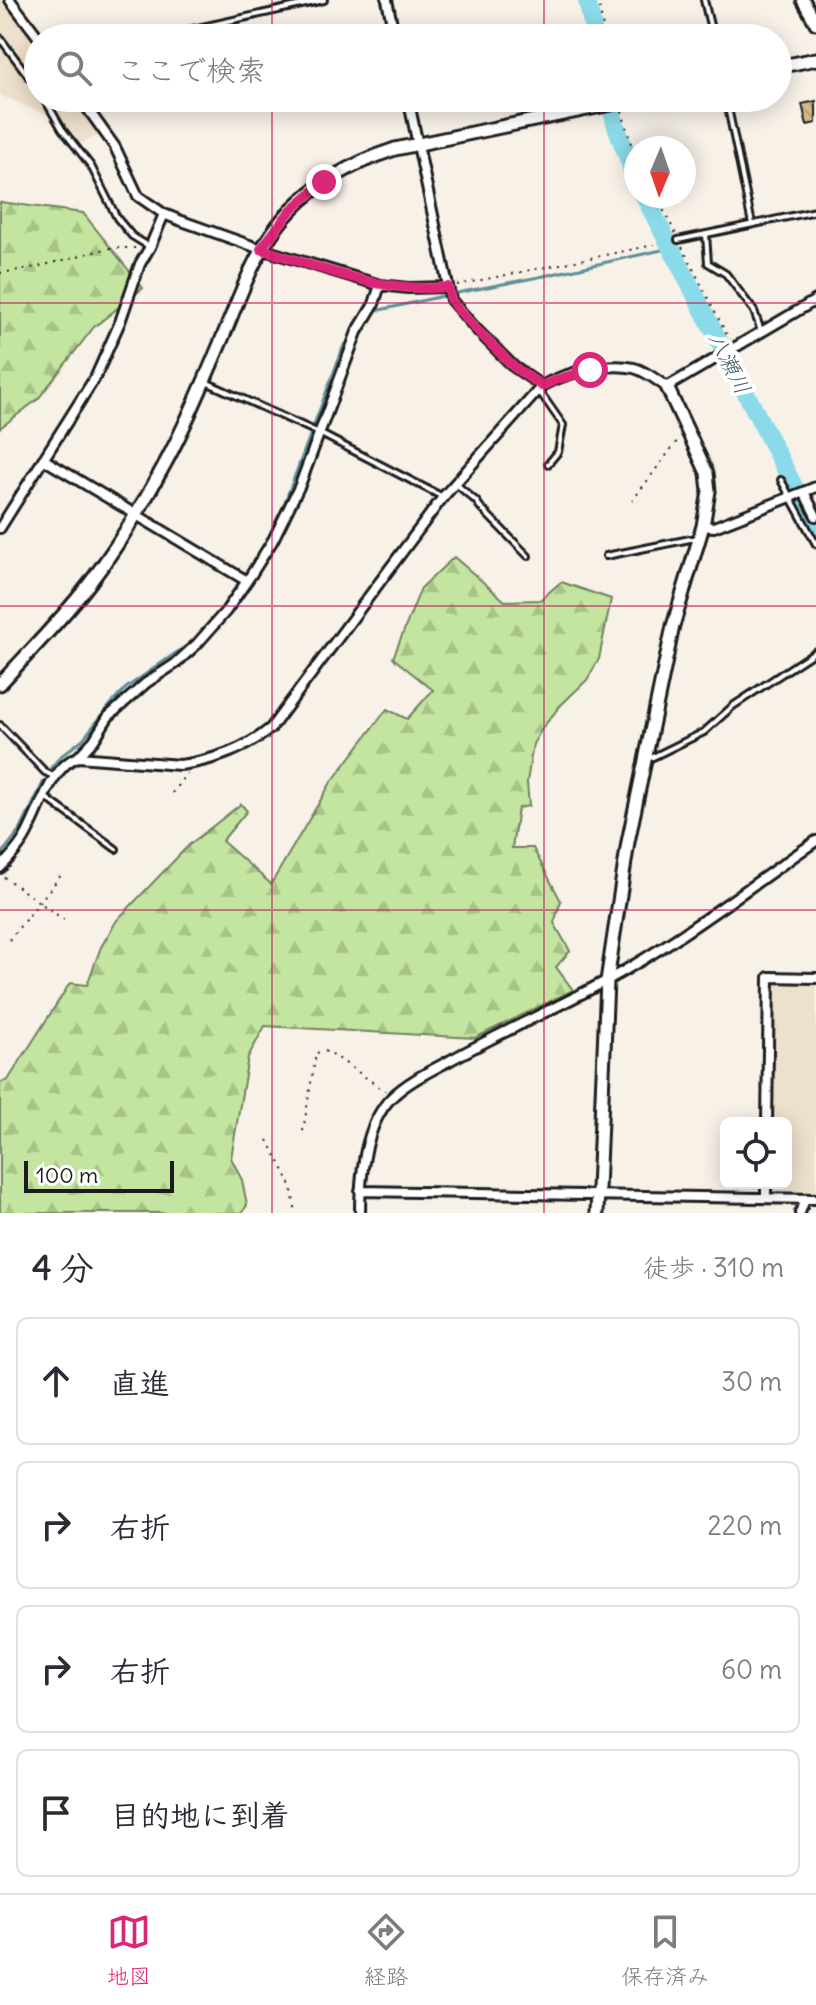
<!DOCTYPE html>
<html lang="ja">
<head>
<meta charset="utf-8">
<style>
  :root { --surface:#fff; --page:#f2f2f3; --text:#2b2b33; --muted:#7c7c81; --line:#e1e1e2; --accent:#db2777 }
  body { margin:0; font-family:Delius,"Klee One",sans-serif; background:var(--page); color:var(--text) }
  .controls { position:absolute; right:24px; bottom:24px; display:grid; overflow:hidden; border-radius:12px; box-shadow:0 4px 20px #0003 }
  .controls button { width:72px; height:72px; display:grid; place-items:center; padding:0; border:0; border-bottom:2px solid var(--line); background:var(--surface); color:var(--text); font:40px sans-serif }
  .compass { position:absolute; left:624px; top:136px; width:72px; height:72px; border-radius:50%; background:var(--surface); box-shadow:0 4px 20px #0003; rotate:182deg }
  .scale { position:absolute; left:24px; bottom:20px; width:150px; box-sizing:border-box; padding-left:8px; border:4px solid #1c1c1c; border-top:0; font-size:22px; line-height:28px; white-space:nowrap; color:#1c1c1c; -webkit-text-stroke:6px #fff; paint-order:stroke }
  .stop { position:absolute; width:24px; height:24px; margin:-18px; border:6px solid #db2777; border-radius:50%; background:#fff }
  .stop.end { background:#db2777; border-color:#fff; box-shadow:0 2px 8px #0008 }
  .list { margin:0; padding:0; list-style:none }
  h2 { display:flex; justify-content:space-between; align-items:center; height:104px; margin:0; padding:0 32px; font-size:34px }
  h2 small { font-size:26px; font-weight:400; color:var(--muted) }
  .list li { display:grid; grid-template-columns:52px 1fr auto; gap:24px; align-items:center; box-sizing:border-box; height:128px; margin:0 16px 16px; padding:0 16px; border:2px solid var(--line); border-radius:12px }
  .list b { display:block; font-size:30px; white-space:nowrap }
  .list em { font-size:26px; font-style:normal; color:var(--muted) }
  .icon { flex:none; width:44px; height:44px; fill:none; stroke:currentColor; stroke-width:2; stroke-linecap:round; stroke-linejoin:round }
  .map { position:relative; flex:none; width:816px; height:1213px; overflow:hidden }
  .search { position:absolute; background:var(--surface); box-shadow:0 4px 20px #0003; left:24px; right:24px; top:24px; height:88px; display:flex; align-items:center; gap:20px; box-sizing:border-box; padding:0 28px; border-radius:44px; color:var(--muted); font-size:30px }
  .sheet { height:680px; background:var(--surface) }
  nav { display:flex; justify-content:space-around; align-items:center; box-sizing:border-box; height:112px; border-top:2px solid var(--line); background:var(--surface); font-size:22px; color:var(--muted) }
  nav a { display:grid; justify-items:center; gap:4px }
  nav .on { color:var(--accent) }
  .map>svg:first-child { display:block }
  .built { fill:#ede0cc }
  .forest { fill:url(#forest-firs); stroke:#70805e; stroke-width:2 }
  .lines { fill:none; stroke-linecap:round; stroke-linejoin:round }
  .stream { stroke:#5f8e97; stroke-width:3 }
  .river { stroke:#8bdae9; stroke-width:18 }
  .building { fill:url(#building-back-hatch); stroke:#1c1c1c; stroke-width:2 }
  .lane-casing { stroke:#1c1c1c; stroke-width:10 }
  .street-casing { stroke:#1c1c1c; stroke-width:14 }
  .secondary-casing { stroke:#1c1c1c; stroke-width:17 }
  .path { stroke:#1c1c1c; stroke-width:2; stroke-dasharray:2 6; stroke-linecap:butt }
  .lane { stroke:#fff; stroke-width:4 }
  .street { stroke:#fff; stroke-width:8 }
  .secondary { stroke:#fff; stroke-width:11 }
  .route { stroke:#db2777; stroke-width:10 }
  .grid { fill:none; stroke:#c2185b; stroke-width:2; stroke-opacity:0.55 }
  .labels { text-anchor:middle; dominant-baseline:central; stroke-width:8; stroke-linejoin:round; paint-order:stroke }
  .water-label { font-size:22px; font-style:italic; fill:#435e64; stroke:#fff }
</style>
</head>
<body>
<div class="map">
<svg width="816" height="1213" viewBox="0 0 816 1213">
  <defs>
    <pattern id="forest-firs" width="22" height="20" patternUnits="userSpaceOnUse" patternTransform="scale(2)"><rect width="22" height="20" fill="#c3e59f"/><path d="M5 1l3.5 6h-7zM16 11l3.5 6h-7z" fill="#a7c488"/></pattern>
    <pattern id="building-back-hatch" width="6" height="6" patternUnits="userSpaceOnUse" patternTransform="scale(2)"><rect width="6" height="6" fill="#d7b78a"/><path d="M-1 5l2 2M0 0l6 6M5-1l2 2" fill="none" stroke="#b89d76"/></pattern>
  </defs>
  <rect width="100%" height="100%" fill="#f7f1e8"/>
  <filter id="ink" filterUnits="userSpaceOnUse"><feTurbulence type="fractalNoise" baseFrequency=".0125" numOctaves="2"/><feDisplacementMap in="SourceGraphic" scale="16" xChannelSelector="R" yChannelSelector="G"/><feConvolveMatrix kernelMatrix="1 2 1 2 8 2 1 2 1" color-interpolation-filters="sRGB"/></filter>
  <g filter="url(#ink)">
    <!-- built -->
    <path class="built" d="M0 0H10L38 38V98H80L104 133 76 145 56 119 0 95Z
      M769 977 816 978V1199L766 1197V1183H786V1123H767Z"/>
    <!-- forest -->
    <path class="forest" d="M0 202 83 213 143 288 94 327 38 399 0 428Z
      M454 557 505 601 540 600 561 582 611 599 599 659 587 680 561 705 543 727 533 744 527 782 529 806 518 808 512 848H533L561 901 554 923 570 951 556 967 573 990 475 1038 265 1026 248 1057 231 1158 242 1180 247 1205 242 1213H0V1083L8 1080 70 983 87 985 101 947 117 920 189 845 241 804 247 811 222 841 271 884 330 784 387 709 407 719 433 690 393 658 421 588Z"/>
    <g class="lines">
      <!-- stream -->
      <path class="stream" d="M457 293 539 277 671 248
        M380 310 443 296
        M263 549 282 510 344 345
        M51 768 60 757 83 739 112 703 126 688 200 636
        M0 856 21 829 44 781"/>
      <!-- river -->
      <path class="river" d="M587 0 595 38
        M608 98 616 126 636 180
        M644 196 816 529"/>
    </g>
    <!-- building -->
    <path class="building" d="M816 101V123L807 125 802 104Z"/>
    <g class="lines">
      <!-- lane casing -->
      <g class="lane-casing">
        <path id="lane" d="M704 0 713 38
          M0 38 38 89
          M152 38 324 0
          M44 98 62 129 91 166 117 218 132 236 150 247
          M726 98 752 224
          M706 234 708 263 726 274 754 311 761 331
          M678 240 816 211
          M208 383 319 433 443 497
          M540 392 563 425 558 452 548 464
          M781 480 816 544
          M456 484 476 501 481 508 528 556
          M606 556 690 539H697
          M0 725 45 772 55 777
          M647 758 653 757 704 732 733 706 816 651
          M45 797 116 849"/>
      </g>
      <!-- street casing -->
      <g class="street-casing">
        <path id="street" d="M10 0 39 38
          M387 0 395 38
          M80 98 115 147 138 196 164 214 179 220 261 249 380 285 408 288 448 287
          M408 98 451 300 476 329 514 367 542 386C564 373 607 362 634 368 646 371 656 380 667 387L816 300
          M43 459 247 581
          M804 492 816 516
          M703 526 714 527 816 487
          M0 528 96 376 120 322 140 264 150 247 164 214
          M78 757 94 740 108 717 146 683 175 664 197 644 226 611 251 575 273 540 300 485 357 332 374 304 380 285
          M0 868C9 859 17 850 24 839 38 816 51 765 78 757L180 765C212 761 246 749 271 728L443 497 542 386
          M767 1123 769 977 816 978
          M360 1191 816 1199
          M766 1197V1183
          M360 1213C360 1177 365 1125 391 1098 406 1083 428 1072 447 1062 498 1034 552 1010 604 982 678 942 746 889 816 841
          M800 1213 805 1199"/>
      </g>
      <!-- secondary casing -->
      <g class="secondary-casing">
        <path id="secondary" d="M803 0 816 23
          M778 67 816 59
          M0 684C30 651 62 619 89 584 118 546 144 503 167 460 190 417 208 372 227 327 244 285 259 243 291 210 320 180 356 162 395 149L640 98
          M597 1213 607 981 628 842 673 626 703 526 709 491 707 473 667 387"/>
      </g>
      <!-- path -->
      <path class="path" d="M598 0 605 38
        M622 111 631 144 636 155
        M656 196 676 234
        M682 247 730 341
        M0 273 37 267 109 248H136
        M457 285 654 245
        M632 501 678 440
        M172 793 187 773
        M4 877 67 922
        M9 940 62 874
        M303 1131 316 1053 328 1051 385 1091
        M268 1140 291 1185 296 1213"/>
      <!-- lane -->
      <use href="#lane" class="lane"/>
      <!-- street -->
      <use href="#street" class="street"/>
      <!-- secondary -->
      <use href="#secondary" class="secondary"/>
    </g>
  </g>
  <g class="lines" filter="url(#ink)">
    <!-- route -->
    <path class="route" d="M324 182 291 210 261 249C322 268 383 294 448 287L451 300 455 306 476 329 514 367 542 386 555 380 590 370"/>
  </g>
  <!-- grid -->
  <path class="grid" d="M272 0V38M544 0V38M272 98V1213M544 98V1213M0 303H816M0 606H816M0 910H816"/>
  <g class="labels">
    <!-- water labels -->
    <g class="water-label">
      <text transform="translate(730 363) rotate(63)">八瀬川</text>
    </g>
  </g>
</svg>
<div class="controls">
<button><svg class="icon" aria-label="locate" viewBox="0 0 24 24"><circle cx="12" cy="12" r="6"/><path d="M12 2v4M12 18v4M2 12h4M18 12h4"/></svg></button>
</div>
<svg class="compass" viewBox="-18 -18 36 36"><path d="M0-13l5 13h-10z" fill="#e53935"/><path d="M0 13l5-13h-10z" fill="#7c7c81"/></svg>
<div class="scale">100 m</div>
<div class="stop" style="left:590px;top:370px"></div>
<div class="stop end" style="left:324px;top:182px"></div>
<div class="search"><svg class="icon" aria-label="search" viewBox="0 0 24 24"><circle cx="10" cy="10" r="6"/><path d="M15 15l6 6"/></svg>ここで検索</div>
</div>
<section class="sheet">
<h2>4 分<small>徒歩 · 310 m</small></h2>
<ul class="list">
<li><svg class="icon" aria-label="ahead" viewBox="0 0 24 24"><path d="M12 20V5M6 11l6-6 6 6"/></svg><div><b>直進</b></div><em>30 m</em></li>
<li><svg class="icon" aria-label="right" viewBox="0 0 24 24"><path d="M7 20v-9h11M14 6l5 5-5 5"/></svg><div><b>右折</b></div><em>220 m</em></li>
<li><svg class="icon" aria-label="right" viewBox="0 0 24 24"><path d="M7 20v-9h11M14 6l5 5-5 5"/></svg><div><b>右折</b></div><em>60 m</em></li>
<li><svg class="icon" aria-label="arrive" viewBox="0 0 24 24"><path d="M6 21V4h12l-3 4 3 4H6"/></svg><div><b>目的地に到着</b></div></li>
</ul>
</section>
<nav>
<a class="on"><svg class="icon" aria-label="map" viewBox="0 0 24 24"><path d="M3 6l6-2 6 2 6-2v14l-6 2-6-2-6 2zM9 4v14M15 6v14"/></svg>地図</a>
<a><svg class="icon" aria-label="directions" viewBox="0 0 24 24"><path d="M12 3l9 9-9 9-9-9zM9 14v-3h6M13 9l2 2-2 2"/></svg>経路</a>
<a><svg class="icon" aria-label="saved" viewBox="0 0 24 24"><path d="M7 4h10v16l-5-4-5 4z"/></svg>保存済み</a>
</nav>
</body>
</html>
